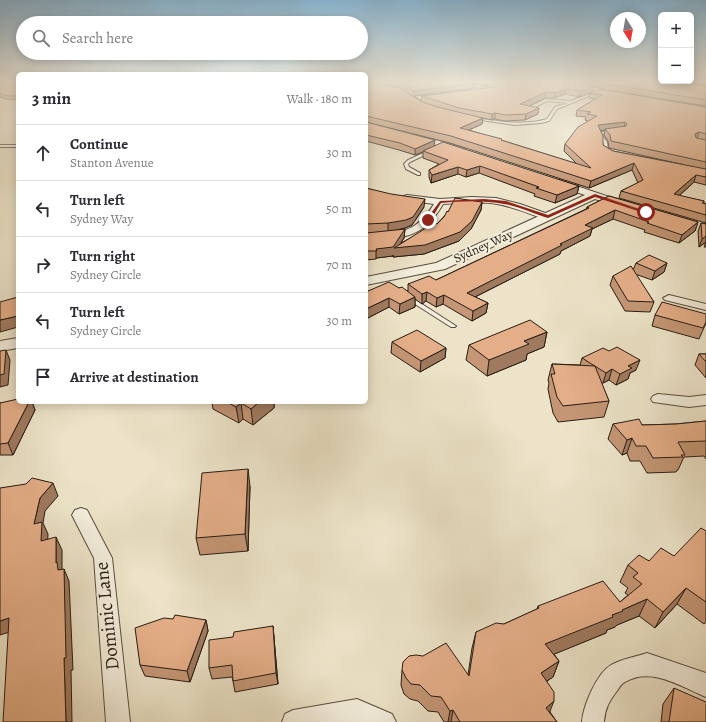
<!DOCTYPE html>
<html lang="en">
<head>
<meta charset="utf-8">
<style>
  :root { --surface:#fff; --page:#f7f7f7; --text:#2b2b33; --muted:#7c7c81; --line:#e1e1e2 }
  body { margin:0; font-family:Alegreya,serif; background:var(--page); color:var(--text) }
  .controls { position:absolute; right:12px; top:12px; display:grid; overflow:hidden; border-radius:6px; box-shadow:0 2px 10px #0003 }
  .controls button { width:36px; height:36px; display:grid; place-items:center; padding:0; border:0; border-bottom:1px solid var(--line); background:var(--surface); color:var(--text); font:20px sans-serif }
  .compass { position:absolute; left:610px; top:12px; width:36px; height:36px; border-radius:50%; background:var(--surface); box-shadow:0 2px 10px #0003; rotate:169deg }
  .stop { position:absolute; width:12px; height:12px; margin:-9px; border:3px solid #8f2418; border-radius:50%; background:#fff }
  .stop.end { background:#8f2418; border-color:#fff; box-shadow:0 1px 4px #0008 }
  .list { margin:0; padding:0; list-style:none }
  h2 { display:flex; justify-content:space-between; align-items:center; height:52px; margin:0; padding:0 16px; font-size:17px }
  h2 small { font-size:13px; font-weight:400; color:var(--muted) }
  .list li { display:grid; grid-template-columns:26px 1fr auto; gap:12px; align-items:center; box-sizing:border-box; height:56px; padding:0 16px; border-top:1px solid var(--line) }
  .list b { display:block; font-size:15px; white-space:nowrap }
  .list p { margin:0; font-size:13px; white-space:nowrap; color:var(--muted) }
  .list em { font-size:13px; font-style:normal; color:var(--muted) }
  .icon { flex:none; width:22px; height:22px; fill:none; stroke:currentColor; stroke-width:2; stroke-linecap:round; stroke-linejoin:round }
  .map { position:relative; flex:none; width:706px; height:722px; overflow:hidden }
  .search { position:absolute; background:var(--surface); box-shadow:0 2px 10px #0003; left:16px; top:16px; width:352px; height:44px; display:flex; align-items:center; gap:10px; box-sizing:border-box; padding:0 14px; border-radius:22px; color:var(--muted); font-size:15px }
  .panel { position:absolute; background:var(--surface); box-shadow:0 2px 10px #0003; left:16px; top:72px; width:352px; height:332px; border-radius:6px }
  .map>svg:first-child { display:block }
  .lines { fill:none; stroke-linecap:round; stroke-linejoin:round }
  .service-casing { stroke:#584e40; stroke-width:2 }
  .minor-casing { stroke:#584e40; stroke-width:2 }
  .tertiary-casing { stroke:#584e40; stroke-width:2 }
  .service { fill:#f3eddb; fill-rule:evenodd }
  .minor { fill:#f3eddb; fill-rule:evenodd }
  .tertiary { fill:#f3eddb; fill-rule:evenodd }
  .wall { fill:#c49675; stroke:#271c13; fill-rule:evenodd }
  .shaded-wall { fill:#a07a5f; stroke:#271c13 }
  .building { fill:#e4ae88; stroke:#271c13 }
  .route { fill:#8f2418 }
  .labels { text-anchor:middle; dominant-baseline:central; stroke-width:4; stroke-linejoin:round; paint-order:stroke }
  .far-street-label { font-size:13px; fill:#271c13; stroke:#f3eddb }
  .near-street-label { font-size:19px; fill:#271c13; stroke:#f3eddb }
</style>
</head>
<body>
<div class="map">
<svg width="706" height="722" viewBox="0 0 706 722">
  <rect width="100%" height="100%" fill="#ece3c8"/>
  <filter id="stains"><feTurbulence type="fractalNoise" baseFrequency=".005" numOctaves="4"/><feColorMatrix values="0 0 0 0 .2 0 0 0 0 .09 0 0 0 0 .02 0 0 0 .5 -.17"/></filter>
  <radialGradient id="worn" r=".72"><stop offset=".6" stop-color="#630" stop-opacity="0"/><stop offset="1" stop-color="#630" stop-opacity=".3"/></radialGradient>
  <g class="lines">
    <!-- service casing -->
    <g class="service-casing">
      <path id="service" d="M466 83 492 88 493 89 492 90 467 85Z
        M597 91 599 92 557 109 549 121 541 123 515 125 474 119 475 118C499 121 523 126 547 119L555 107 568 103 547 101 527 111H525V109L546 99 571 101Z
        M612 130 613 132 601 134 607 142 608 150 605 151 603 142 597 133Z
        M0 145H18V147H0Z
        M428 151 431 152 410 162 408 164 409 167 420 173V175H418L406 169 404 164 408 160Z
        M409 296 411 297 456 326 455 327H451L407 299 406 298Z"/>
    </g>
    <!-- minor casing -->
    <g class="minor-casing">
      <path id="minor" d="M590 81H600L582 86 579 84Z
        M407 195 440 199 472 197 496 198 520 204 551 215 553 217 548 220C531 215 515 207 497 204 479 201 460 203 443 204 423 239 403 238 366 240V234C399 233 416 234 434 204L404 200 403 198 404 196Z
        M669 295 706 304V310L665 300 663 298Z
        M658 394 689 397 706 395V405L689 407 653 402 651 399 653 396Z
        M81 508 87 510 112 558 130 722H106L94 558 72 515 75 510Z
        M647 653 706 673V697C682 687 651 666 625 682 622 683 619 688 617 691 609 701 605 709 604 722H582C583 706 597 673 611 665 622 659 635 657 647 653Z
        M357 699 392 714 396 722H282L285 714 293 710Z"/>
    </g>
    <!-- tertiary casing -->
    <g class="tertiary-casing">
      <path id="tertiary" d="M571 81C583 81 591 87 602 90 609 92 616 91 621 95L618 97 598 93Z
        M414 134 464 148 465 150 461 153 411 139 410 137Z
        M559 180 630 204 631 206 626 209 595 199 445 269 366 285V277L436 263 585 195 555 185 554 183 555 181Z
        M18 338V348L0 351V341Z"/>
    </g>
    <!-- service -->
    <use href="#service" class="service"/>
    <!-- minor -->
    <use href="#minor" class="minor"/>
    <!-- tertiary -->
    <use href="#tertiary" class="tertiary"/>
  </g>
  <!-- wall -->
  <path class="wall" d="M0 81H18V99L10 100 0 97Z
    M366 81H503L485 86 473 84V88L414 96 421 101 422 96 493 87 516 82 515 81H580L593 92 579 97 565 94 554 98H545L528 106 538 114 525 120 505 121 495 119 492 120 483 118 482 124 469 130 577 164 564 151 565 144 588 121 585 120 586 117 576 116 577 110 595 99 589 98 590 93 706 107V185L694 182 679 196 704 201V203L706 204V223L619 198 621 191 638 183 632 170 589 188 450 143 366 122ZM605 130 604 135 608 141 609 148 685 165 613 151 603 145 601 131Z
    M594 81H706V85L674 81 706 86V106L606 90 593 85Z
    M366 122 434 146 579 186 577 194 555 203 534 196 535 194 479 173 466 177 458 174 431 183 429 177V170L439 164 423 158V152L415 155 399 150 366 141Z
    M366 188 424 207 412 225 405 228 398 230 405 229 404 238 401 243 437 224 448 212 482 202 481 210 471 229 459 241 424 254 393 257V255V256L376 258V259L366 260Z
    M609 196 698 222 695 231 679 243 644 232 645 230 613 219 592 229 590 236 561 251 560 254 475 297 488 303 486 313 472 321 443 304 436 307 426 301 422 304 415 299V307L399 314 389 307 366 319V290L368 291 399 288 408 291V284L436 280 586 209 587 207Z
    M701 223 706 224V247H704L706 242 699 247 698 231Z
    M636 263H667L664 272 652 280 635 274 654 302 650 312 625 311 610 285 613 276 633 270Z
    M655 315 706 323 699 339 652 326Z
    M547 332 544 347 527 354 526 360 487 376 466 360 469 345Z
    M392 342 446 348 445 358 420 372 391 353Z
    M699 354H706V378L695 365Z
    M582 358 636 370 630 373 628 379 616 385 609 380 603 383H601L609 401 604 417 558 422 553 413 548 389 549 383 548 380 552 364 580 365Z
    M18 402H32L35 410 13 455H0V403Z
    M212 402H276L274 404V408L253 425 243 419 239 423 213 409Z
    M706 421V459L704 456 684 457 678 470H677L676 472 647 473 640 461H630L627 453 622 455 608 439 613 424 642 425 676 424Z
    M250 486 248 551 200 555 196 538Z
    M706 531V622L704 624 677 604 655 628 639 616 617 625 615 627 607 630 606 633 554 654 559 661 553 677 547 681 550 712 557 722H444L438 712 428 711 418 701 410 699 404 694 401 685 402 670 468 675 472 648 476 632 504 624 537 609 538 606 620 602 628 595 625 593 628 588 620 582 628 565 674 556Z
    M173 619 206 620 208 631 190 682 145 676 140 665Z
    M273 626 274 638 278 684 235 692 233 681 232 677 212 679 209 668 233 637Z
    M674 688 706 722H661L663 704Z"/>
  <!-- shaded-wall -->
  <path class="shaded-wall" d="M486 81H503L485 86Z
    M473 83V88L414 96V91Z
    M594 86 593 92 579 97 581 91Z
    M566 89 565 94 554 98 555 93Z
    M546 92 545 98 520 110V104Z
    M539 108 538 114 525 120 526 114Z
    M495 113V119L492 120V114Z
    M483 118 482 124 460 134V128Z
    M625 122 624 128 605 129V130L597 131 598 125Z
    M699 132 697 139 693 141 695 134Z
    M435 140 434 147 423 151V152L415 155V149Z
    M634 163 632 170 589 188 591 181Z
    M480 166 479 173 466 177 467 170Z
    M458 167V174L431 183 432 175Z
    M696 175 694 182 672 202 674 194Z
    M579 186 577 194 555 203 557 195Z
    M425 199 424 207 412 225 405 228 388 232V223Z
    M482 202 481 210 471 229 459 241 424 254 393 257V255V256L376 258V249L405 229 404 238 398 247Z
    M615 210 613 219 592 229 590 236 561 251 560 254 465 302 467 293 560 244 585 225Z
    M698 222 695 231 679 243 682 235Z
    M706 236V242L699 247 702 239Z
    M667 263 664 272 652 280 655 271Z
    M427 292 426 301 422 304V294Z
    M444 295 443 304 436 307 437 298Z
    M415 297V307L399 314 400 304Z
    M389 298V307L366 319V309Z
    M488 303 486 313 472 321 473 311Z
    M18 316V327L0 332V320Z
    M547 332 544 347 527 354 526 360 487 376 489 360 524 341Z
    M446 348 445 358 420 372 421 361Z
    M6 350 10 360 8 385 0 387V375Z
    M640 360 636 370 630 373 628 379 616 385 620 374 628 366Z
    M612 369 609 380 603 383 606 373Z
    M29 402H32L35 410 13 455 8 443Z
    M259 402H276L274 404V408L253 425 251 409Z
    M241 403 243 419 239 423 236 407Z
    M632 438 627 453 622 455 627 440Z
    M248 469 250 486 248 551 245 534Z
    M53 483 58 496 45 511 43 523 48 534 47 554 41 541 34 524 40 498Z
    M56 537 62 550V571L58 570 56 563Z
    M64 569 69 581 73 670H71L72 722H66L64 658Z
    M686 588 677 604 655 628 663 612Z
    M647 599 639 616 617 625 615 627 607 630 606 633 540 660 545 644 612 615 622 610Z
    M9 618 16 630 0 635V621Z
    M206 620 208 631 190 682 187 671Z
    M273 626 274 638 278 684 276 673Z
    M559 661 553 677 536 688 541 673Z
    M554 701 548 716 546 708Z
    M453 710 451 722H448L450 711Z"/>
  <!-- building -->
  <path class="building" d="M0 81H18V96H8L0 94Z
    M366 81 400 88 422 102 437 107 483 118 460 128 502 139 501 140 591 168 565 144 578 127 597 116 587 114 591 112 577 110 602 95 590 93 600 89 706 107V134L699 132 695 134 696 138 706 140V162L611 141 610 135 605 129 626 126 627 124 625 122 598 125 603 136V145L613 151 706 169V177L696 175 674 194 704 201 702 203 706 204V215L621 191 643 180 634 163 591 181 451 136 366 116Z
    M390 81H465L473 83 414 91 404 85Z
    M508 81 536 85 538 83 537 81H580L594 86 581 91 566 89 555 93 546 92 520 104 539 108 526 114 506 115 495 113 492 114 459 108 422 96 493 87Z
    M598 81H673L706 86V100L608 84Z
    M366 122 435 140 415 149 400 143 366 135Z
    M443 142 579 186 557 195 536 188 539 187 480 166 467 170 458 167 432 175 429 170 448 160 423 151Z
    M366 188 391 194 425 199 413 217 406 220 388 223 366 224Z
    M609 196 698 222 682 235 647 223 649 222 615 210 585 225 593 228 560 244 562 245 467 293 488 303 473 311 444 295 437 298 427 292 422 294 408 284 429 276 436 280 589 208 587 207Z
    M455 198 482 202 472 221 460 232 425 245 394 248 434 223 437 224 444 217 447 211 448 212Z
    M701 223 706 224V236L702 239Z
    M405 229 393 247 376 249 377 251H366V233Z
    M649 255 667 263 655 271 636 263Z
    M631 266 654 302 628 301 613 276Z
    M389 282 399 288 402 287 415 297 400 304 389 298 366 309V290L368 291Z
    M18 297V316L0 320V302Z
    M662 302 706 314V322L703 328 655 315Z
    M530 320 547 332 524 341 529 344 489 360 469 345Z
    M417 330 446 348 421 361 392 342Z
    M617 347 640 360 628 366 632 368 620 374 612 369 606 373 582 358 603 348 609 351Z
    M6 350 4 374 0 375V351Z
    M699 354H706V362Z
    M552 364 595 366 609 401 563 406 557 397 551 374H555Z
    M18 399V402H29L8 443 0 444V403Z
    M227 402H259L251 409 241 403 236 407Z
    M639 419 642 425 676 424 706 421V441L678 442 685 455H681L683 457 653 458 646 446H636L632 438 627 440 613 424Z
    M248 469 245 534 196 538 202 473Z
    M32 478 53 483 40 498 34 524 42 522 41 541 56 537V563L57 562 58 570 64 569 66 658H64L66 722H3L9 618 0 621V488L26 484Z
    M701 528 706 531V602L686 588 663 612 647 599 622 610 623 611 612 615 613 617 545 644 559 661 541 673 554 692V701L546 708 557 722H460L453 710 450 711 441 697 431 696 420 685 411 684 406 678 402 670 403 662 409 656 416 655 423 656 446 643 469 676 476 632 496 623 504 624 539 608 538 606 603 581 620 602 642 584 633 577 638 573 628 565 639 555 649 561 661 548 674 556Z
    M175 615 206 620 187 671 140 665 135 628 164 618 173 619Z
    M273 626 276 673 233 681 232 665 209 668V640L233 637 234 632Z
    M674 688 706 702V722H669Z"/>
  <!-- sky -->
  <linearGradient id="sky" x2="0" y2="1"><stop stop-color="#89b8d6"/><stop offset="0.45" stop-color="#f6f2e6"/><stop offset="1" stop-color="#f6f2e6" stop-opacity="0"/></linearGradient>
  <rect width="706" height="182" fill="url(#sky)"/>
  <!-- route -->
  <path class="route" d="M595 194 648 212 644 213 595 197 548 218C534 214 519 206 504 204 483 200 462 201 441 203L430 221 426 220 440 201 484 199 506 201 548 215Z"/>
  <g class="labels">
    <!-- far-street labels -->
    <g class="far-street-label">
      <text transform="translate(483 246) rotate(-24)">Sydney Way</text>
    </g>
    <!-- near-street labels -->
    <g class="near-street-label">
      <text transform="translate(107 616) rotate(-96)">Dominic Lane</text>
    </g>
  </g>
  <rect width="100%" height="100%" filter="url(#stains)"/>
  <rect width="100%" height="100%" fill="url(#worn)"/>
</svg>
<div class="controls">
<button>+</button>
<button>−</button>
</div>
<svg class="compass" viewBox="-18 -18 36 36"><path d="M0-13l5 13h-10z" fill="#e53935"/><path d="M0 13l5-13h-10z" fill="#7c7c81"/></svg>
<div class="stop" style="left:646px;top:212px"></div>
<div class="stop end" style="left:428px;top:220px"></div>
<div class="search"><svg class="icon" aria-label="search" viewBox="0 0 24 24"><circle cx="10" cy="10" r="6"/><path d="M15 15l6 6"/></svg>Search here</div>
<section class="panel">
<h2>3 min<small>Walk · 180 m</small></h2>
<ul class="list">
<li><svg class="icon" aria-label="ahead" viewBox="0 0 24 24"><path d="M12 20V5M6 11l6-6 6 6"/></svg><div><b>Continue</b><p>Stanton Avenue</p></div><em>30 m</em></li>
<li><svg class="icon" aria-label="left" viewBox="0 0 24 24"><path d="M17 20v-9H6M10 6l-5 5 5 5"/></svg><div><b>Turn left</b><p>Sydney Way</p></div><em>50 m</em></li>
<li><svg class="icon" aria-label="right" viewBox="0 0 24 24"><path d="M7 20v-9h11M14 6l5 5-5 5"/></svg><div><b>Turn right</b><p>Sydney Circle</p></div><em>70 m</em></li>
<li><svg class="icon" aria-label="left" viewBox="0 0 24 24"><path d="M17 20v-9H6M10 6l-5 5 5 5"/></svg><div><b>Turn left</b><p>Sydney Circle</p></div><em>30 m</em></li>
<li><svg class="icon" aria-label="arrive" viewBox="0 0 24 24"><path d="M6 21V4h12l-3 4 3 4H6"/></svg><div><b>Arrive at destination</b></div></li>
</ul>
</section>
</div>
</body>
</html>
